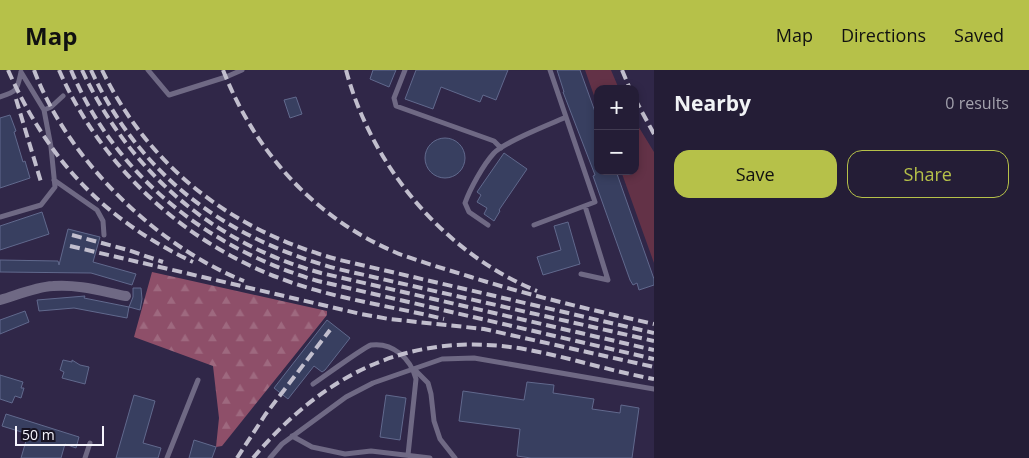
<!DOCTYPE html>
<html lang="en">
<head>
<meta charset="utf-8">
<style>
  :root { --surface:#241d36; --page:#2c263e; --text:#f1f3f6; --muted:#a3a2ad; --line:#413b51; --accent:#b6c149 }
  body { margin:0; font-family:"Open Sans",sans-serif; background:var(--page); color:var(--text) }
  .controls { position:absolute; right:15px; top:15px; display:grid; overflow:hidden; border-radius:10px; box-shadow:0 2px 8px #0003 }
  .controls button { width:45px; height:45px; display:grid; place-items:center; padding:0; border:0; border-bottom:1px solid var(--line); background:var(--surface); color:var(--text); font:25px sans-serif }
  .scale { position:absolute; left:15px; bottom:12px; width:89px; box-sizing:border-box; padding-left:5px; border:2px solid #f5f4fc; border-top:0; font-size:14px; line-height:18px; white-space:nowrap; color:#f5f4fc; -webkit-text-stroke:4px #171322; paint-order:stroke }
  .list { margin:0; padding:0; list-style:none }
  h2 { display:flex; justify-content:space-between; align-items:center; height:65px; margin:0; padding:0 20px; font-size:21px }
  h2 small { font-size:16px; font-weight:400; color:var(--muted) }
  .actions { display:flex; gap:10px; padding:15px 20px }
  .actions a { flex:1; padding:11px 0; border:1px solid var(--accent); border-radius:15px; text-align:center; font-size:18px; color:var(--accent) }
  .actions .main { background:var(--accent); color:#111 }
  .map { position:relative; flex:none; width:654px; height:388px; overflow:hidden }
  header { display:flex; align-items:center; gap:30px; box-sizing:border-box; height:70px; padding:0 25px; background:var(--accent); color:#111 }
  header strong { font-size:24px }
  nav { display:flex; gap:28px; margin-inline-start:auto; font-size:18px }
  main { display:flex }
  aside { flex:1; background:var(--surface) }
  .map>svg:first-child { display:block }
  .green { fill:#633247 }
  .forest { fill:url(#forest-firs) }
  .building { fill:#383f60; stroke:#61698d }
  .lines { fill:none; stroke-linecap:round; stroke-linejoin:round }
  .service { stroke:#6f6984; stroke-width:5 }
  .minor { stroke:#6f6984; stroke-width:10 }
  .rail { stroke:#c1becd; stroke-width:4; stroke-dasharray:10 5; stroke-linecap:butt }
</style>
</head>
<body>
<header>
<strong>Map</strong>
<nav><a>Map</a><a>Directions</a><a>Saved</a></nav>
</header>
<main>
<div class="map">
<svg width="654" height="388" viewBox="0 0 654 388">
  <defs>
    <pattern id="forest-firs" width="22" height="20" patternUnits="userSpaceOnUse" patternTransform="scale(1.25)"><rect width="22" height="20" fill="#8e4f69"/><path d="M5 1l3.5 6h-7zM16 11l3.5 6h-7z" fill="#9e697f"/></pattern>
  </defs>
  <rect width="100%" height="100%" fill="#302748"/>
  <!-- green -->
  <path class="green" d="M585 0H611L619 19H598V37Z
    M635 51 654 82V193L621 101H635Z"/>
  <!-- forest -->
  <path class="forest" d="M152 202 327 241V245L222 376 216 377 219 348 213 296 134 267Z"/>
  <!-- building -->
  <path class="building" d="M373 0H396L389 17 370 9Z
    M416 0H508L496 30 483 25 480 32 441 17 433 39 405 29Z
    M557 0H580L598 50V101H616L654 209V215L639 220 637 213 633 215 630 210 593 106 595 105 563 22H564Z
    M296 27 302 44 290 48 284 30Z
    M10 45 16 61 14 62 23 92 25 91 30 108 0 118V48Z
    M425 88a20 20 0 1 1 40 0a20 20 0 1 1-40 0Z
    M504 83 527 99 499 140 500 141 494 151 484 144 487 138 477 132 481 125 477 122Z
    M42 142 49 164 0 180V156Z
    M568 152 580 194 543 205 537 187 561 180 554 156Z
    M68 159 100 167 93 192 136 204 132 215 91 203 0 202V190L58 191 59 195Z
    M133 218H141L142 229 140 240 129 237 133 227Z
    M85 226 84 228 129 237 127 248 74 238 39 241 37 230Z
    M25 241 29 252 0 264V250Z
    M327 250 350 268 325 300 322 302 314 296 288 329 274 318Z
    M63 290 72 292V290L80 295 89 297 85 314 62 308 64 302 60 300Z
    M0 305 23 312 21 318H24L21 328 15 326 12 333 0 329Z
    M527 312 554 315 553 323 594 329 592 339 620 343 621 335 639 338 632 388H531L517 386 520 359 459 351 463 321 524 330Z
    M134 325 155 331 143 373 161 378 158 388H116Z
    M386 325 406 328 400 370 380 367Z
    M6 344 79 367 76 378 65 374 61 388H21L28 364 2 356Z
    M194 370 216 377 212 388H189Z"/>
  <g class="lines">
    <!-- service -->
    <path class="service" d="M148 0 169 25 226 7 242 0
      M405 0 394 28 396 36 494 71 501 78
      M0 27C18 21 17 20 21 2
      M44 40 51 37 63 26
      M54 110 97 140 103 151 104 165
      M0 147 41 135 55 117 51 77 44 40 21 2
      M488 155 469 142 465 133C470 119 483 95 494 83 506 71 549 55 566 47
      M534 155 595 132 550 0
      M581 204 608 210 585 136
      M414 299 428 313 431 324 434 351 440 369 455 388
      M313 314C322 308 364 277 371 275 393 272 411 289 416 309L408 385
      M292 366 312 377 345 384 371 381 430 388
      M85 388 90 373
      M167 388 198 310
      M270 388 282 374 346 327 373 313 442 289 474 288 654 319"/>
    <!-- minor -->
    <path class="minor" d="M0 230C17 225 35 217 53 216 78 214 101 221 126 226"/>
    <!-- rail -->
    <path class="rail" d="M8 0C48 90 104 150 193 192
      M34 0C67 89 156 176 244 211
      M59 0C103 101 192 180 296 214 344 230 395 237 444 249
      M71 0C116 107 209 179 318 211L654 289
      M82 0C129 101 212 173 321 203L654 280
      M91 0C140 106 226 169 338 199L654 271
      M102 0C150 99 234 162 340 190L654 263
      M223 0C256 84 317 151 402 185 425 193 448 200 471 207 531 226 592 240 654 254
      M346 0C372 97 444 183 537 221
      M622 0 630 19
      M16 29 41 112
      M635 29 654 64
      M72 165 128 180 163 192
      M70 176 361 244 389 249 484 259 654 297
      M237 388 265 345 330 260
      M253 388C325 303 411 260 524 279 568 287 610 301 654 309"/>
  </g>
</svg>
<div class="controls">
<button>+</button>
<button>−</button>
</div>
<div class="scale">50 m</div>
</div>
<aside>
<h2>Nearby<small>0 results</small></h2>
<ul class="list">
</ul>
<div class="actions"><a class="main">Save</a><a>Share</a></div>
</aside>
</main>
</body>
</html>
